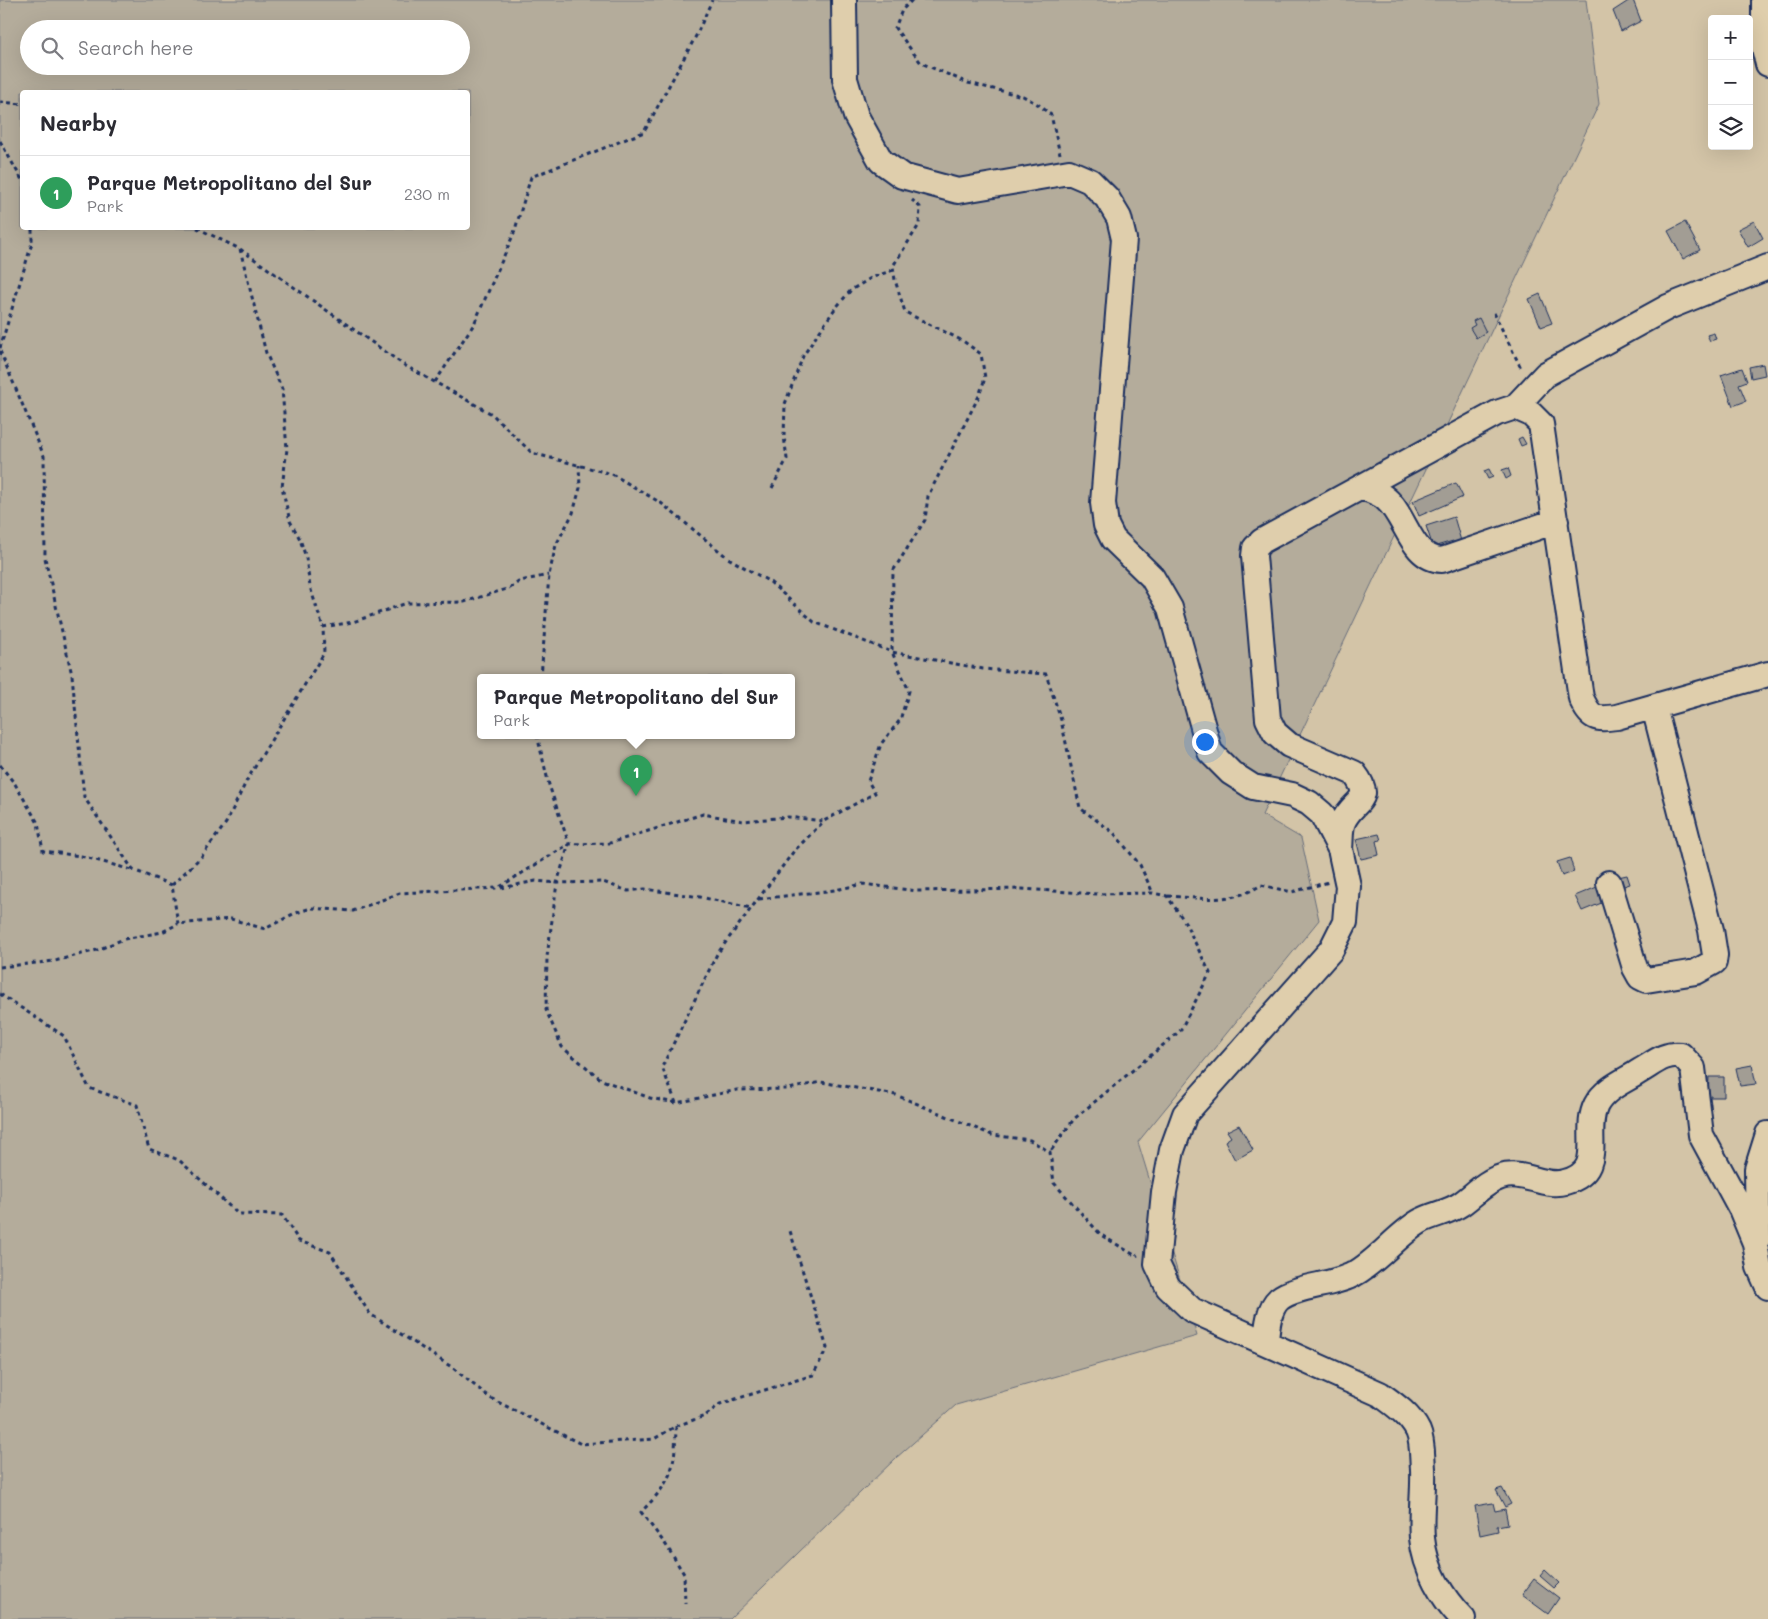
<!DOCTYPE html>
<html lang="en">
<head>
<meta charset="utf-8">
<style>
  :root { --surface:#fff; --page:#f7f7f7; --text:#2b2b33; --muted:#7c7c81; --line:#e1e1e2; --accent:#db2777 }
  body { margin:0; font-family:Mali,sans-serif; background:var(--page); color:var(--text) }
  .controls { position:absolute; right:15px; top:15px; display:grid; overflow:hidden; border-radius:5px; box-shadow:0 5px 20px #0002 }
  .controls button { width:45px; height:45px; display:grid; place-items:center; padding:0; border:0; border-bottom:1px solid var(--line); background:var(--surface); color:var(--text); font:25px sans-serif }
  .you { position:absolute; left:1204px; top:741px; width:18px; height:18px; margin:-12px; border:4px solid #fff; border-radius:50%; background:#1a73e8; box-shadow:0 0 0 8px #1a73e833 }
  .badge { display:grid; place-items:center; width:32px; height:32px; border-radius:50%; background:var(--accent); color:#fff; font-size:16px; font-weight:700 }
  .pin { position:absolute; translate:-50% -41px; filter:drop-shadow(0 1px 2px #0008) }
  .pin::after { content:''; position:absolute; top:26px; width:18px; height:15px; background:inherit; clip-path:polygon(0 0,100% 0,50% 100%) }
  .popup { position:absolute; left:477px; top:674px; width:318px; height:65px; box-sizing:border-box; display:grid; place-content:center; border-radius:5px; background:var(--surface); filter:drop-shadow(0 1px 4px #0005); font-size:16px; white-space:nowrap; color:var(--muted) }
  .popup b { font-size:19px; color:var(--text) }
  .popup::after { content:''; position:absolute; left:50%; top:100%; margin-left:-10px; border:10px solid transparent; border-top-color:var(--surface) }
  .list { margin:0; padding:0; list-style:none }
  h2 { display:flex; justify-content:space-between; align-items:center; height:65px; margin:0; padding:0 20px; font-size:21px }
  h2 small { font-size:16px; font-weight:400; color:var(--muted) }
  .list li { display:grid; grid-template-columns:32px 1fr auto; gap:15px; align-items:center; box-sizing:border-box; height:75px; padding:0 20px; border-top:1px solid var(--line) }
  .list b { display:block; font-size:19px; white-space:nowrap }
  .list p { margin:0; font-size:16px; white-space:nowrap; color:var(--muted) }
  .list em { font-size:16px; font-style:normal; color:var(--muted) }
  .icon { flex:none; width:28px; height:28px; fill:none; stroke:currentColor; stroke-width:2; stroke-linecap:round; stroke-linejoin:round }
  .map { position:relative; flex:none; width:1768px; height:1619px; overflow:hidden }
  .search { position:absolute; background:var(--surface); box-shadow:0 5px 20px #0002; left:20px; top:20px; width:450px; height:55px; display:flex; align-items:center; gap:12px; box-sizing:border-box; padding:0 18px; border-radius:28px; color:var(--muted); font-size:19px }
  .panel { position:absolute; background:var(--surface); box-shadow:0 5px 20px #0002; left:20px; top:90px; width:450px; height:140px; border-radius:5px }
  .map>svg:first-child { display:block }
  .green { fill:#b4ac9b; stroke:#686e7c; fill-rule:evenodd }
  .building { fill:#a29d94; stroke:#1b2f5e }
  .lines { fill:none; stroke-linecap:round; stroke-linejoin:round }
  .minor-casing { stroke:#1b2f5e; stroke-width:28 }
  .path { stroke:#1b2f5e; stroke-width:3; stroke-dasharray:4 4; stroke-linecap:butt }
  .minor { stroke:#dfceac; stroke-width:24 }
</style>
</head>
<body>
<div class="map">
<svg width="1768" height="1619" viewBox="0 0 1768 1619">
  <rect width="100%" height="100%" fill="#d3c4a7"/>
  <filter id="ink" filterUnits="userSpaceOnUse"><feTurbulence type="fractalNoise" baseFrequency=".02" numOctaves="2"/><feDisplacementMap in="SourceGraphic" scale="10" xChannelSelector="R" yChannelSelector="G"/><feConvolveMatrix kernelMatrix="1 2 1 2 8 2 1 2 1" color-interpolation-filters="sRGB"/></filter>
  <g filter="url(#ink)">
    <!-- green -->
    <path class="green" d="M0 0H1586L1599 104 1262 815 1301 838 1319 920 1138 1142 1197 1336 956 1405 896 1458 730 1619H0ZM29 29H461V66H29ZM22 92H468V228H22ZM481 677H791V735H481Z"/>
    <!-- building -->
    <path class="building" d="M1630 0H1633L1641 21 1621 31 1613 11Z
      M1754 221 1763 238 1748 247 1738 229Z
      M1685 222 1700 250 1683 259 1668 231Z
      M1540 294 1552 323 1541 327 1529 299Z
      M1479 318 1486 332 1476 338 1470 328 1475 325 1473 321Z
      M1714 333 1716 339 1710 341 1707 335Z
      M1763 364 1765 375 1751 378 1749 367Z
      M1742 368 1747 381 1739 384 1746 401 1733 406 1721 375Z
      M1522 437 1526 444 1521 446 1518 439Z
      M1508 468 1511 476 1506 479 1502 470Z
      M1489 469 1493 477 1488 479 1484 471Z
      M1456 483 1463 497 1419 516 1413 501Z
      M1454 517 1461 541 1454 544 1453 541 1433 547 1426 526Z
      M1379 834 1381 840 1376 841 1379 855 1361 859 1356 839Z
      M1570 858 1574 872 1562 876 1557 862Z
      M1627 875 1630 884 1621 887 1618 877Z
      M1597 887 1604 902 1582 911 1575 896Z
      M1752 1065 1756 1084 1740 1086 1736 1068Z
      M1709 1077H1724V1097H1708Z
      M1239 1125 1253 1150 1235 1160 1225 1141 1231 1137 1227 1131Z
      M1502 1488 1511 1504 1505 1507 1496 1490Z
      M1493 1503 1495 1511 1505 1509 1508 1524 1497 1526 1498 1531 1480 1535 1475 1506Z
      M1545 1570 1559 1583 1554 1588 1540 1576Z
      M1534 1579 1559 1598 1548 1614 1522 1595Z"/>
    <g class="lines">
      <!-- minor casing -->
      <g class="minor-casing">
        <path id="minor" d="M844 0 845 79 856 116 881 161 902 176 958 191 1069 172 1090 181 1107 198 1119 218 1124 239 1103 503 1106 525 1113 539 1152 577 1170 608 1210 752 1231 773 1253 787 1292 795 1309 803 1322 814 1340 849 1348 886 1345 922 1331 950 1185 1114 1172 1150 1164 1192 1157 1264 1168 1287 1192 1310 1380 1394C1394 1404 1410 1415 1418 1431 1423 1442 1422 1458 1423 1469 1424 1492 1420 1516 1422 1538 1425 1569 1442 1598 1463 1619
          M1764 0V48L1768 64
          M1515 407 1546 374 1668 307 1768 267
          M1361 487C1369 490 1380 493 1386 499 1406 516 1411 559 1442 560L1556 521
          M1340 849C1341 841 1340 829 1343 822 1352 800 1376 801 1354 773L1289 745 1275 733 1268 719 1254 556 1255 548 1262 541 1497 413 1515 407 1531 414 1541 424 1581 698C1591 719 1595 720 1617 717L1768 674
          M1609 883 1635 968 1640 977 1646 980 1696 972 1714 962 1715 955 1711 930 1654 707
          M1758 1238 1757 1169 1768 1134
          M1266 1342C1267 1329 1268 1309 1279 1299 1297 1285 1333 1286 1354 1274 1378 1261 1396 1236 1419 1222 1432 1214 1448 1213 1461 1204 1474 1195 1486 1181 1501 1177 1523 1170 1544 1188 1565 1182 1608 1171 1582 1133 1596 1105 1605 1088 1625 1081 1640 1071 1654 1063 1664 1053 1681 1055L1693 1068 1701 1135 1741 1209 1755 1243 1759 1267 1768 1287"/>
      </g>
      <!-- path -->
      <path class="path" d="M912 0 902 10 895 28 921 63 968 83 1023 96 1039 105 1051 115 1060 154
        M0 102 22 104
        M0 141 22 180
        M197 228 240 249 404 365 492 414 532 453 612 474 661 503 728 558 770 582 814 622 892 652 983 669 1046 674 1061 720 1080 808 1114 833 1140 865 1153 893
        M240 249 266 353 282 389 287 449 282 487 290 521 300 539 306 558 310 587 323 627 353 622 407 603 464 602 510 588 520 581 549 575
        M1494 313 1522 370
        M0 348 32 243V228
        M0 351 44 456 45 558 72 675 84 797 133 870 172 885 178 924 231 919 265 929 293 914 311 908 353 911 400 893 498 888 569 844 610 843 703 814 743 821 788 817 824 821
        M435 382 474 324 514 233 531 177 644 132 697 34 712 0
        M772 488 787 459 784 436 785 404 803 356 834 310 851 290 871 278 893 270
        M541 677 549 575 556 545 573 513 580 488 579 465
        M537 735 549 785 569 844 557 883 547 957 546 1010 562 1047 602 1080 650 1098 676 1103 737 1090 789 1089 821 1082 896 1095 992 1135 1030 1140 1050 1152 1054 1183 1101 1235 1136 1256 1138 1255
        M0 765 15 784 38 823 43 851 81 856 132 870
        M172 885 202 856 226 823 247 780 324 653 323 627
        M501 888 536 881 557 883 603 882 628 891 645 889 700 897 751 908
        M1168 896C1200 898 1233 904 1261 885L1292 892 1329 882
        M759 899 835 890 863 884 917 891 1022 889 1098 894 1153 893 1167 896 1185 922 1210 973 1180 1031 1074 1119 1050 1152
        M0 967 55 961 97 950 124 939 162 932 178 924
        M0 994 64 1036 89 1088 137 1105 149 1149 179 1160 238 1214 282 1215 299 1241 330 1252 370 1314 453 1368 490 1398 581 1444 654 1439 676 1426 705 1416 720 1404 813 1375 827 1348 790 1231
        M676 1103 662 1067 717 954 794 851 824 821 875 793 868 781 881 744 900 720 909 691 892 652 893 571 925 520 928 496 979 396 985 378 981 354 963 341 905 312 895 280 893 266 919 225 920 207 912 200
        M676 1426C675 1470 672 1481 641 1512L666 1545 684 1574 685 1603"/>
      <!-- minor -->
      <use href="#minor" class="minor"/>
    </g>
  </g>
</svg>
<div class="controls">
<button>+</button>
<button>−</button>
<button><svg class="icon" aria-label="layers" viewBox="0 0 24 24"><path d="M12 4l9 5-9 5-9-5zM3 14l9 5 9-5"/></svg></button>
</div>
<div class="you"></div>
<div class="pin badge" style="left:636px;top:796px;background:#2e9e5b">1</div>
<div class="popup"><b>Parque Metropolitano del Sur</b>Park</div>
<div class="search"><svg class="icon" aria-label="search" viewBox="0 0 24 24"><circle cx="10" cy="10" r="6"/><path d="M15 15l6 6"/></svg>Search here</div>
<section class="panel">
<h2>Nearby<small></small></h2>
<ul class="list">
<li><span class="badge" style="background:#2e9e5b">1</span><div><b>Parque Metropolitano del Sur</b><p>Park</p></div><em>230 m</em></li>
</ul>
</section>
</div>
</body>
</html>
